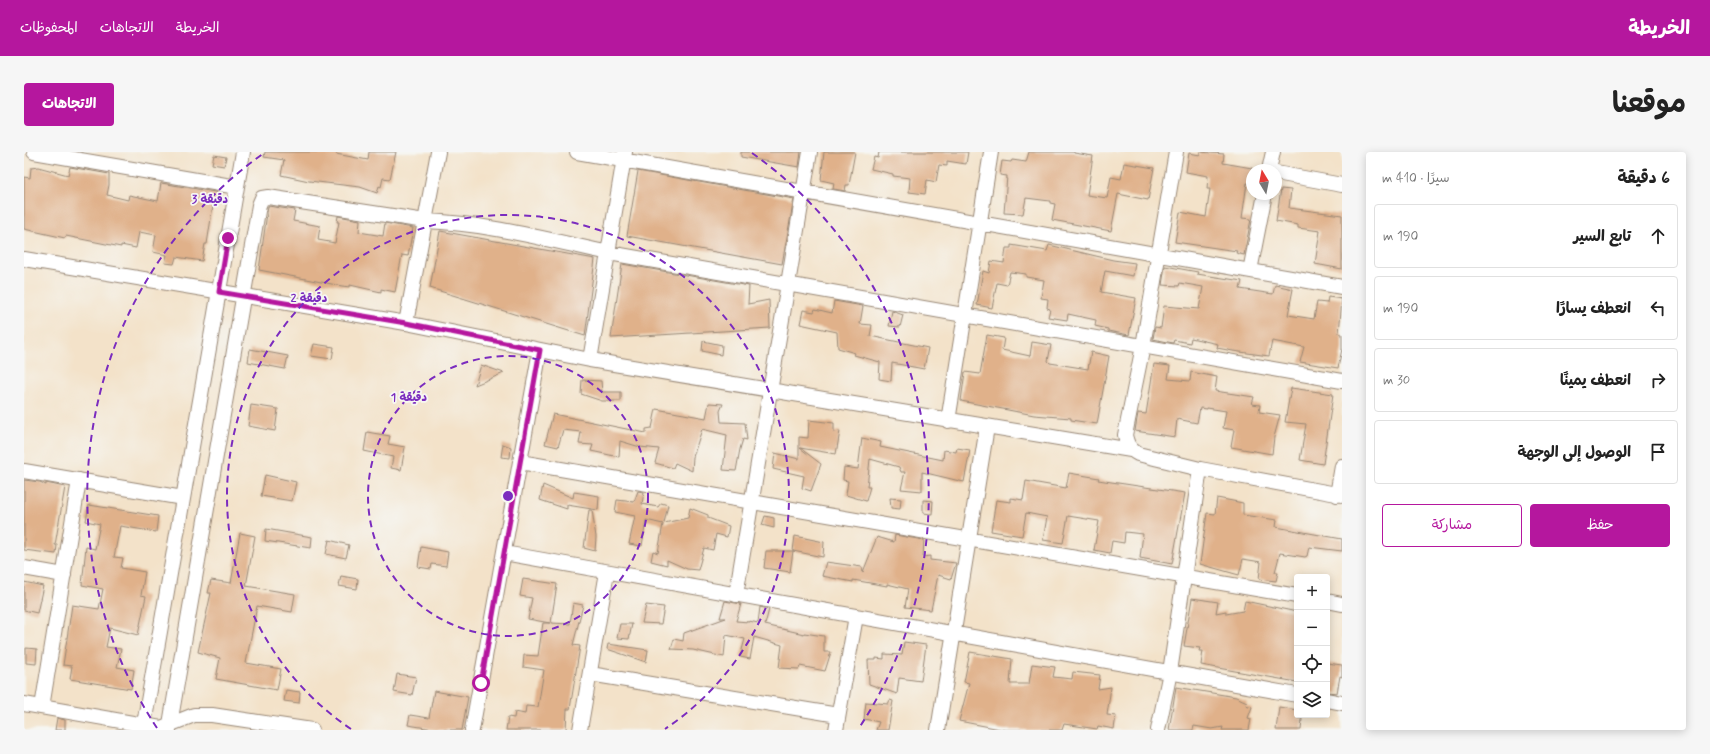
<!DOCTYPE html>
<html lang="ar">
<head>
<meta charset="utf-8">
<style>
  :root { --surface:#fff; --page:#f6f6f6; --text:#222; --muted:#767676; --line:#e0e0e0; --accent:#b5179e }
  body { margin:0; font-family:Mynerve,"Playpen Sans Arabic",sans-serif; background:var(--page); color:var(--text); direction:rtl }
  .controls { position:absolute; right:12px; bottom:12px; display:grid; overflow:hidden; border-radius:4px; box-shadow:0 2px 10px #0003 }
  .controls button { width:36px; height:36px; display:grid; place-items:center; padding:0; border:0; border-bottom:1px solid var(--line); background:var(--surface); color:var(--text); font:20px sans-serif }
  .compass { position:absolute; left:1222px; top:12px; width:36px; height:36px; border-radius:50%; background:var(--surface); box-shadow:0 2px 10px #0003; rotate:350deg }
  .stop { position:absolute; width:12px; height:12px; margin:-9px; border:3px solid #b5179e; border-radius:50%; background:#fff }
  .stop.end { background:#b5179e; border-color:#fff; box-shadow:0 1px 4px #0008 }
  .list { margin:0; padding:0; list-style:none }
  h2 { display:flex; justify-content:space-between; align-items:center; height:52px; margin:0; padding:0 16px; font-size:17px }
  h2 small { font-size:13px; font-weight:400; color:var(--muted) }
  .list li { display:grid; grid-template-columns:26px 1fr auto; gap:12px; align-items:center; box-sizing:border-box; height:64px; margin:0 8px 8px; padding:0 8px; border:1px solid var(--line); border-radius:4px }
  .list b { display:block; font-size:15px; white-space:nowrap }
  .list em { font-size:13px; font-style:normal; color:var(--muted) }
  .actions { display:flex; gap:8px; padding:12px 16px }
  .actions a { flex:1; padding:9px 0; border:1px solid var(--accent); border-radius:4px; text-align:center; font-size:14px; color:var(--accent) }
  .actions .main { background:var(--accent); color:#fff }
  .icon { flex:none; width:22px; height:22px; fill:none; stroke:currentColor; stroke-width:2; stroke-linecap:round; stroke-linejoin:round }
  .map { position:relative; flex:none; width:1318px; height:578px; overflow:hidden; direction:ltr; border-radius:4px }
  header { display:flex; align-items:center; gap:24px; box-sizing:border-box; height:56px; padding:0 20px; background:var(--accent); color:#fff }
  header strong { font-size:19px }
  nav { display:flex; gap:22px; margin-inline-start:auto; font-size:14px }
  .intro { display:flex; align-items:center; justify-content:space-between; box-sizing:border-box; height:96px; padding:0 24px }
  h1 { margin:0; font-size:28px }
  .button { padding:10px 18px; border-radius:4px; background:var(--accent); color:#fff; font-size:14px; font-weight:700 }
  main { display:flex; gap:24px; padding:0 24px }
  aside { flex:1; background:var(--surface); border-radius:4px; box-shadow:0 2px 10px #0003 }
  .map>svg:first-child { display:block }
  .building { fill:#e0b18a }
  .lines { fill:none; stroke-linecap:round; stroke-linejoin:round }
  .minor-casing { stroke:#978674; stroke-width:16 }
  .minor { stroke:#fff; stroke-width:14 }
  .route { stroke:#b5179e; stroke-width:5 }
  .ring { fill:none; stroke:#7b2cbf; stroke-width:2; stroke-dasharray:7 5 }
  .centre { fill:#7b2cbf; stroke:#f6f6f2; stroke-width:2 }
  .ring-label { font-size:12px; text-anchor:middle; font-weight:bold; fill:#7b2cbf; stroke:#f6f6f2; stroke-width:3.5; stroke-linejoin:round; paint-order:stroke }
</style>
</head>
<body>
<header>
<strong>الخريطة</strong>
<nav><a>الخريطة</a><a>الاتجاهات</a><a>المحفوظات</a></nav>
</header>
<div class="intro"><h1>موقعنا</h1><a class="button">الاتجاهات</a></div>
<main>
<aside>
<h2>6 دقيقة<small>سيرًا · 410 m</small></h2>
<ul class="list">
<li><svg class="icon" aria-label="ahead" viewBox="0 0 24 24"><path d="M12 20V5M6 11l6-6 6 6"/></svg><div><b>تابع السير</b></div><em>190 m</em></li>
<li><svg class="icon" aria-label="left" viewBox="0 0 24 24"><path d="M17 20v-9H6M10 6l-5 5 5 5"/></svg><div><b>انعطف يسارًا</b></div><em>190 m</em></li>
<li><svg class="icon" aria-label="right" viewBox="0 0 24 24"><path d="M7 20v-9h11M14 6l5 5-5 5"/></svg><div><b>انعطف يمينًا</b></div><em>30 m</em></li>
<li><svg class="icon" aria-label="arrive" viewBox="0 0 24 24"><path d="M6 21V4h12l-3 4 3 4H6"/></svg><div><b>الوصول إلى الوجهة</b></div></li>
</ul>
<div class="actions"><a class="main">حفظ</a><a>مشاركة</a></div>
</aside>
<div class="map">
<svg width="1318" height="578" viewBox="0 0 1318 578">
  <rect width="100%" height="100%" fill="#f6f6f2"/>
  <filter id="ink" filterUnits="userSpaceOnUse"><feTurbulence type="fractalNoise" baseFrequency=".025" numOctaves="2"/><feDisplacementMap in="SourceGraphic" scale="8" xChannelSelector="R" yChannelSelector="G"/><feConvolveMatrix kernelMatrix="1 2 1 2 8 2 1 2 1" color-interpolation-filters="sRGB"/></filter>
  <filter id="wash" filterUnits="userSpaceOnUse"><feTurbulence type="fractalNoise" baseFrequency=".012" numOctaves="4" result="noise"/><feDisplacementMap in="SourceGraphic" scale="16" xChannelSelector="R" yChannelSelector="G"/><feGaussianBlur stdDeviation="0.9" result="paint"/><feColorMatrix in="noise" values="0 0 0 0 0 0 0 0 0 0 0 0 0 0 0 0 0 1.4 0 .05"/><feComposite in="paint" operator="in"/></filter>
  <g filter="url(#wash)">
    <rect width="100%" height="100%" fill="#f3e2c9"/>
    <g id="blocks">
      <!-- building -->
      <path class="building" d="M241 0H312V2L344 8 345 0H372L366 27 359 26 357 35 355 34 353 41 336 35 285 29 257 23 260 8 240 5Z
        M717 0H777L775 15 717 5Z
        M800 0H831L825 33H822L821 39 809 37 810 31 797 28Z
        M855 0H944L942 12 923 9V14L915 13 912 30 903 28 901 42 885 40 886 26 869 24V22L847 17 850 5 854 6Z
        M1005 0H1050V1L1069 4 1063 43 1083 46 1087 25 1097 27 1100 11 1130 16 1124 48 1094 42 1087 79 1028 68 1031 52 1026 51V49L1002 46 999 62 980 61 983 24 976 23 978 9 987 10 988 8 1002 10Z
        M1176 0 1200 2 1199 11 1228 16V32L1223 31 1218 66 1227 67 1220 103 1212 101 1213 99 1151 90 1156 60 1182 65 1186 37H1183L1184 24 1162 20 1165 1 1176 3Z
        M190 3 202 5 200 14 188 12Z
        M14 15 44 23 46 15 85 22V33L83 43 104 48 105 43 134 49 137 31 197 41 196 48 190 47 183 92H181L178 109 152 105 150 112 141 111 143 103 129 100 132 83 115 80 112 96 97 93V95L42 84 41 86 0 77V25L6 26 7 16Z
        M614 19 770 47 758 112 603 84Z
        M1257 37 1267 38 1265 56 1318 63V117L1291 112 1296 79 1274 76V73L1252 69Z
        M244 54 271 58 269 69 296 74 294 88 311 91 315 70H313L314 64 336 68 335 80 359 84 361 71 389 76 384 104 378 103 371 140 357 137V140L326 133V135L318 134 235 118Z
        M416 79 571 107 561 184 406 136Z
        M987 93 1023 99 1025 93 1089 108 1111 111 1109 124 1081 119 1077 140 1112 146 1105 183 1084 179V177L1071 174 1072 168 1044 162 1043 168 1024 165 1026 157 1023 156 1024 147 1017 146 1020 128 1002 125V122L986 120 983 133 973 131 968 156 953 153 959 119 965 121 967 109 980 111 982 96H987Z
        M598 112 725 134 724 152 745 148 746 176 587 186Z
        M1141 114 1174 120 1173 122 1218 129 1216 137 1249 142 1251 133 1269 137 1264 163 1290 167 1293 150 1303 151 1304 145 1318 147 1315 181 1318 182V197L1314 216 1276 210 1280 195 1248 189 1245 204 1209 199 1193 196 1194 192 1167 186 1166 191 1150 188 1149 191 1129 187 1131 175 1137 176 1140 154 1175 157 1179 135 1156 131 1155 134 1138 133Z
        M810 149 839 154 836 172 848 173 846 184 904 196 900 217 868 211 867 229 855 227 856 210 830 203 831 201 814 196 813 180 776 172 779 158 790 160 791 157 808 161Z
        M868 159 879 163 876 175 865 174Z
        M963 183 980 186 978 198 1006 204 1008 190 1027 193 1024 209 1026 211 1064 217 1067 200 1085 204 1073 272 1047 268V266L1010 263 937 249 941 220 956 222Z
        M679 189 698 193 697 203 678 199Z
        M290 192 310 195 308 207 287 204Z
        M226 197 264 204 261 217 224 210Z
        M1130 212 1146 214 1144 227 1166 229 1167 220 1193 225 1191 239 1230 245 1228 252 1236 253 1235 260 1256 263 1250 285 1248 302 1207 295 1210 278 1199 276 1202 259 1183 256V257L1176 256 1173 271 1153 267 1151 285 1111 279 1114 261 1122 262Z
        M457 213 480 221 451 233Z
        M558 228 577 229 578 240H597V249H578L557 242Z
        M1267 236 1309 242 1299 312 1276 308 1282 272 1261 270Z
        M685 251 699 252 696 259 697 270 721 271 723 288 719 287 716 297 712 319 699 318 703 283 678 277 669 305 668 319 651 311 649 316 631 311 635 297 616 295 596 289 595 305 567 299 569 293 555 292 557 280 539 278 534 295 521 292 529 262 622 281V277L628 276 632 257 682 266Z
        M227 253 254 257 251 279 224 274Z
        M785 268 810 271V280L816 279 812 302 776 296 797 312 787 339 778 336 780 324 749 317 751 301 775 307V285L784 286Z
        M343 280 366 284 364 292 381 295 377 318 367 316 369 305 340 299Z
        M838 286 857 290 856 295 919 308 920 298 932 300 933 296 946 298 940 330 898 320V339L877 337 881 320H877L875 315 846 307 843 335H846L842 349 822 343 824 329 819 328 820 315 834 317Z
        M479 292 487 295 486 306 477 305Z
        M1045 321 1075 326 1074 328 1161 341 1148 412 1116 406 1119 382 1101 380 1100 391 1088 389 1086 401 1070 398 1075 369 1044 364 1039 391 1019 388 1023 365 1002 361 998 384 967 379 972 348 987 350V346L999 348 1002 329 1042 336Z
        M241 323 272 330 268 349 237 344Z
        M0 328 16 330 22 333V331L41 335 31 393H33L32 402 0 398Z
        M519 333 549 346 550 340 575 344 574 358 543 353V357L516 348Z
        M614 339 620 340 618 352 634 355 637 351 644 353 640 371 664 366 666 356 684 363V366L705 374 703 385 692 382 689 398 680 396 674 418 663 417 643 408V413L627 409 629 399 634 401 639 372 622 368 618 394 605 392 611 364 591 360 593 348 610 350Z
        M866 346 877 347 876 357 867 356Z
        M1193 346 1219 351V363L1253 368 1252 375 1318 387V399L1285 395 1283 404 1281 405 1256 401 1251 420H1254L1252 429 1235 427 1237 410 1219 407 1215 423 1176 412 1183 361 1191 362Z
        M899 348 909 349 908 362 899 361Z
        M65 353 134 364 132 380 96 374 90 405 99 406 97 416 121 420 117 443 122 444 114 483 86 476 82 495 97 497 93 515 110 518 107 537 46 527 48 514 39 513 48 453 75 457 79 437 58 433 62 395 71 397 76 372 62 369Z
        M565 358H568L572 385 571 399 560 396Z
        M741 364 750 366V376L738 373Z
        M242 377 288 385 287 396 241 389Z
        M216 381 231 384 222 434 271 442 268 460 233 454 222 511 257 517 253 538 192 527 196 506 174 500 187 441H184L187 428 207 431Z
        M871 383 900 388 899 405 906 404V408L932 411 927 427 914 423 907 458 881 455 884 437 863 432V434L829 428V430L798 424 802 410 838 415 839 420 853 385 870 390Z
        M771 384 800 390 799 405 769 399Z
        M305 388 325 393 322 406 302 402Z
        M397 395 424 400 422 414 408 412 407 417 394 415Z
        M742 399H769L766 420 740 416Z
        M317 424 334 427 333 437 315 434Z
        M499 427 533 432 527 471 546 472 549 451 559 453 549 493 556 494 546 557H543L542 578H482L484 565 490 566 491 560 501 562 502 554 514 555 520 518 499 515 500 503 514 504 519 471H526L504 467 508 446 496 444Z
        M0 430 19 434 13 461 0 458Z
        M1168 446 1194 450 1192 461 1202 459V462L1219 459 1221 449 1273 460V530L1177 513 1179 499H1175L1176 496 1160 494Z
        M701 449 717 452 712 469 725 470V469L734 471 736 455 745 457 741 473 780 482V481L800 484V500H807L801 519 776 514 775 517 755 516 758 493 730 485 726 507 716 505 721 487 702 483 700 505 669 498 647 497 650 487 659 489 660 481 702 466H696Z
        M622 453 640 455 637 472 618 471Z
        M596 472H608L605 487 593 486Z
        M880 490 902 493 897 529 875 526 873 542 845 532 844 508H852V506L860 507V502L878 503Z
        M584 492 624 498 622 510 583 497Z
        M2 496 13 497 12 512 2 511Z
        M946 500 988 507 986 532H1005L1008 512 1031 515 1029 525 1048 527 1049 520 1076 523 1074 537 1087 535 1083 563 1092 564 1090 577 1074 574 1073 577 1040 572 1038 578H981L935 569 945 531 940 530Z
        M1303 511 1318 513V525L1316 524 1313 541 1303 540Z
        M373 522 392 525 388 543 370 540Z
        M1152 535 1212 545 1223 550 1222 553 1228 555 1224 566 1227 567 1225 578H1198L1199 575 1188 577 1170 574 1169 578H1145Z
        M262 538 276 540 275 551 260 549Z
        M410 539 444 545 438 578H415L384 573 386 563 405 566Z
        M866 548 869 549 864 578H852L855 570 840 567 842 550 864 552Z
        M1255 555 1273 558V566L1278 567 1277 578H1252Z
        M33 566 41 568V578H31Z"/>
    </g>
  </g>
  <g filter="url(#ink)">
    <use href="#blocks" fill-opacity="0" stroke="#978674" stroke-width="1"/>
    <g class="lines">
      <!-- minor casing -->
      <g class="minor-casing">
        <path id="minor" d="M10 0 213 35
          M553 0 1318 135
          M1245 18 1249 0
          M1252 21 1318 33
          M0 107 382 171 566 208 1107 298
          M1226 119 1241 42
          M382 171 414 0
          M566 208 601 0
          M924 269 967 0
          M496 310 1273 444
          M1176 317 1318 343
          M0 319 159 346
          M1313 343 1318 314
          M480 401 1273 543
          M0 416 40 423
          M712 443 786 0
          M1303 449 1318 452
          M566 522 814 563
          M1303 548 1318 551
          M0 552 137 576 170 563H188L288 578
          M18 555 55 328
          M119 578 219 0
          M145 578 235 53 238 46 244 45 401 69C463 71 525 88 585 101L1318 229
          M448 578 516 198
          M556 578 583 420
          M812 578 832 464
          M914 578 963 275
          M1134 578 1146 520 1176 317 1114 302C1105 297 1103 292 1101 283L1119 194 1152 0"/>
      </g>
      <!-- minor -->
      <use href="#minor" class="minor"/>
    </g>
  </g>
  <g class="lines" filter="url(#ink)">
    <!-- route -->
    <path class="route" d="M204 86 195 140 382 171 516 198 457 531"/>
  </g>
  <!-- distance rings -->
  <g class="ring">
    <circle cx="484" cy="344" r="140"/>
    <path d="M327 577A281 281 0 1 1 641 577"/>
    <path d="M133 576A421 421 0 0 1 240 1M728 1A421 421 0 0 1 835 576"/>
  </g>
  <circle cx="484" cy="344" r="6" class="centre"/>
  <g class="ring-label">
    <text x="186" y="51">3 دقيقة</text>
    <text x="285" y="150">2 دقيقة</text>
    <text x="385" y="249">1 دقيقة</text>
  </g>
</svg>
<div class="controls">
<button>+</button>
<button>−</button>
<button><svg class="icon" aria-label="locate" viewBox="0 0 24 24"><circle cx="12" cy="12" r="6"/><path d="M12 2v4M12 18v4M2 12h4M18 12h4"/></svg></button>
<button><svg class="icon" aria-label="layers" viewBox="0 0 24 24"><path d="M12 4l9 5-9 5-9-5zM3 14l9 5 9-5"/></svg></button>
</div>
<svg class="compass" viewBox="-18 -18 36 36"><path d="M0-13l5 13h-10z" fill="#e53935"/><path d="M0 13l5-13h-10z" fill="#767676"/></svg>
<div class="stop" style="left:457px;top:531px"></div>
<div class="stop end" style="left:204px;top:86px"></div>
</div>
</main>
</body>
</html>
